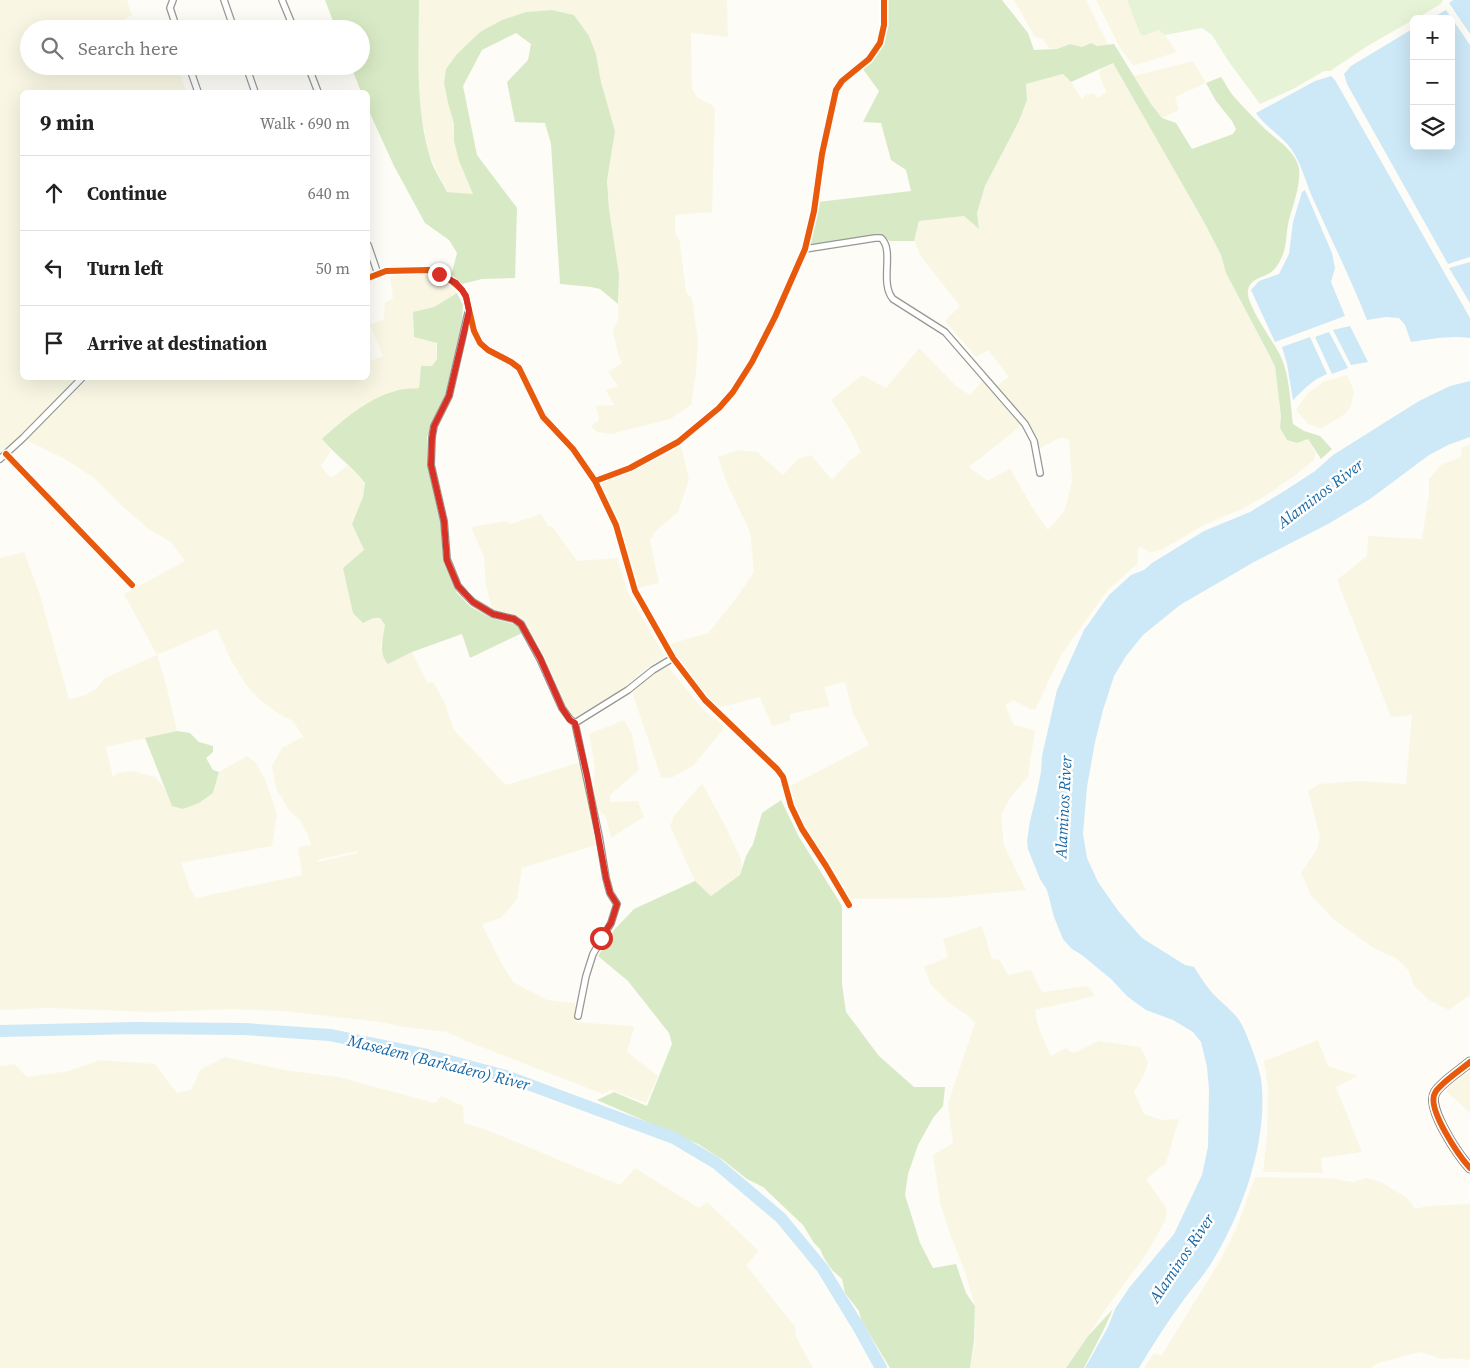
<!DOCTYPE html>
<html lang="en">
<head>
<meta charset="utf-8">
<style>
  :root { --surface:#fff; --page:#f6f6f6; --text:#222; --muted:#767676; --line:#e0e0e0 }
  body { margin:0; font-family:"Source Serif 4",serif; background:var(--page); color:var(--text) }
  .controls { position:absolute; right:15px; top:15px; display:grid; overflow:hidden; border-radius:8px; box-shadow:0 5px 20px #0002 }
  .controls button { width:45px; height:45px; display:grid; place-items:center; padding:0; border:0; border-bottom:1px solid var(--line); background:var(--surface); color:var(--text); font:25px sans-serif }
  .stop { position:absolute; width:15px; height:15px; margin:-11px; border:4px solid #d93025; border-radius:50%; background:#fff }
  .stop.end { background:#d93025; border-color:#fff; box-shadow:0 1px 5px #0008 }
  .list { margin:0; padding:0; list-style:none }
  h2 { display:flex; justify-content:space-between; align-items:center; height:65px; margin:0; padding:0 20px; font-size:21px }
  h2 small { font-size:16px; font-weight:400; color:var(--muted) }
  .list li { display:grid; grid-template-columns:32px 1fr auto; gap:15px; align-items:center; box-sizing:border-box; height:75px; padding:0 20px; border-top:1px solid var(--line) }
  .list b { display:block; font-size:19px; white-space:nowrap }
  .list em { font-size:16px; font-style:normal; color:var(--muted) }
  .icon { flex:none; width:28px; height:28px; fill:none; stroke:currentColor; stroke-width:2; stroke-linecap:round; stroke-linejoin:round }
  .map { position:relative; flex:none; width:1470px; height:1368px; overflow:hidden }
  .search { position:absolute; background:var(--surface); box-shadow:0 5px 20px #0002; left:20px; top:20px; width:350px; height:55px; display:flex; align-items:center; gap:12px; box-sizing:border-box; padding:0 18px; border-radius:28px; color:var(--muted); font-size:19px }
  .panel { position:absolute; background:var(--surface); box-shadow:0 5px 20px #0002; left:20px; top:90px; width:350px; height:290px; border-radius:8px }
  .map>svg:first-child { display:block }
  .farmland { fill:#f9f7e4; fill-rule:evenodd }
  .green { fill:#e7f3d7 }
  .forest { fill:#d8eac5 }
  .water { fill:#cde8f7 }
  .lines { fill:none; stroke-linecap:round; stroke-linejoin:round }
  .river { stroke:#cde8f7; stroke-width:12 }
  .street-casing { stroke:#979795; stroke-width:8 }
  .secondary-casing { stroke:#8e8d8b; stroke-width:11 }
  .street { stroke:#fffffe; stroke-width:5.5 }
  .secondary { stroke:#f6f4eb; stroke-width:9 }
  .cycleway-casing { stroke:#fff; stroke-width:9 }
  .cycleway { stroke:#e8590c; stroke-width:6 }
  .route { stroke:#d93025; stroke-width:6 }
  .labels { text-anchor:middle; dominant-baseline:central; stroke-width:5; stroke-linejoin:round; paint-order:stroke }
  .water-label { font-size:16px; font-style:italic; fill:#1768a6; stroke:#fff }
</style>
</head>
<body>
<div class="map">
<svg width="1470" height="1368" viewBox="0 0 1470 1368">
  <rect width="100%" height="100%" fill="#fdfcf7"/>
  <!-- farmland -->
  <path class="farmland" d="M0 0H127L132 15 125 19 131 29H29V66H175L180 73 186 91 183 92H22V378H76L41 415 13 443 0 453Z
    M419 0H727L728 37 691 33 692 89 698 98 712 105 715 109 712 212 675 215V232L680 242 686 292 692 299 698 341 696 374 691 405 670 419 611 434 597 432 591 426 599 420 596 406 614 405 606 390 618 386 608 372 622 363 618 354 613 331 618 319 619 274 609 209 607 181 615 131 601 82 596 54 574 15 552 10 526 12 502 20 480 32 457 54 444 83 448 103 454 124V141L474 194 447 192 429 155 419 103 418 59Z
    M1014 0H1086L1108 45 1096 46 1091 43 1082 47 1070 44 1057 49 1049 48 1043 39 1035 37Z
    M1096 0H1127L1140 34 1143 36 1159 30 1165 35 1177 52 1133 66 1119 46Z
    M1193 61 1206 83 1175 97 1179 110 1162 118 1151 104 1134 76Z
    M1113 63 1204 222 1221 255 1226 273 1275 366 1281 416 1280 428 1288 440 1297 443 1307 438 1316 453 1313 461 1294 476 1267 495 1244 508 1204 525 1163 549 1150 553 1140 546 1137 552 1138 563 1106 592 1061 655 1035 710 1030 709 1013 700 1005 705 1014 725 1035 730 1028 777 1010 798 1001 815 1004 845 1026 890 941 898 850 899 838 877 805 826 794 805 790 786 869 745 852 711 845 682 824 687 830 706 790 714V721L772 726 760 697 718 708 695 682 670 644 708 633 734 601 754 572 750 532 726 481 718 457 739 450 757 452 783 475 798 459 811 455 832 480 849 461 861 452 851 431 831 400 862 375 886 388 919 348 956 386 970 395 983 380 1021 426 969 467 988 481 1010 468 1032 507 1048 530 1065 510 1072 481 1069 440 1062 437 1038 449 1033 431 1028 424 996 386 1009 377 988 350 976 357 945 321 960 306 922 258 914 241 919 221 964 216 979 229 977 213 985 186 1019 121 1027 100 1026 84 1063 74 1071 82 1082 99 1086 95 1093 93 1098 98 1106 92 1099 75 1101 69Z
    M413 272H427L440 277 452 286 457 293 434 307 437 359 432 366H421L419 388 396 390 322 439 331 451 321 466 330 477 334 476 348 465 365 483 363 497 352 524 364 550 373 618H380L385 625 381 647 388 664 412 652 427 682 434 683 444 701 454 730 506 785 581 762 596 845 522 868 517 899 501 918 482 924 499 959 513 982 547 1000 575 1003 576 1022 632 1026 634 1028 627 1052 658 1076 646 1103 611 1090 603 1094 466 1041 447 1032 404 1027 380 1022 283 1011 232 1009 152 1012 49 1008 0 1010V558L24 552 40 595 69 699 83 696 96 689 105 678 157 655 124 594 185 561 171 542 150 530 123 507 94 478 65 459 26 440 89 378H215L219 381 223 378H368V362L383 356 370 325 384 319 385 303 393 298 390 277 396 274ZM217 629 231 660 246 685 260 700 279 714 293 721 305 739 302 737 282 748 272 766 276 788 288 809 301 821 307 833 311 845 298 847 302 875 196 898 190 888 181 863 272 846 277 814 265 779 256 763 247 756 219 772 213 793 199 803 172 806 164 787 155 777 132 771 117 773 113 777 106 747 177 731 167 688 157 655ZM357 851 358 853 318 862 317 860Z
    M1347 375 1354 391 1351 406 1345 414 1321 429 1308 424 1296 410 1307 394 1323 382Z
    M1470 444V995L1449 1010 1429 1000 1414 986 1408 970 1396 958 1375 949 1332 918 1311 895 1301 873 1317 849 1320 837 1308 791 1319 784 1358 781 1406 784 1412 715 1391 717 1337 580 1367 556 1368 536 1422 539 1429 494V479L1441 465 1461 457 1462 448Z
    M681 446 689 480 678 512 656 531 650 540 659 583 637 588 620 529 600 482 636 470Z
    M541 514 548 526H552L577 561 617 558 628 593 665 657 648 667 624 688 575 718 567 708 545 658 526 624 518 616 492 609 486 585 484 557 471 527 506 521 511 524Z
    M668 667 704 710 725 727 693 766 671 778 661 777 632 692 653 674Z
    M624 720 632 734 639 770 610 795V802L638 801 644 817 611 838 606 817 597 808 593 783 595 769 589 734Z
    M702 783 726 827 741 859 742 869 740 875 711 896 695 881 670 826 674 816Z
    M982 926 992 959 1000 960 1008 975 1031 970 1042 992 1088 986 1095 996 1035 1010 1038 1027 1051 1056 1066 1048 1073 1053 1099 1041 1140 1047 1148 1062 1144 1075 1134 1092 1144 1114 1162 1120 1179 1119 1166 1163 1146 1179 1167 1209 1165 1221 1147 1253 1110 1303 1066 1368H970L975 1343V1306L965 1272 950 1234 940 1202 933 1155 953 1143 948 1103 975 1023 967 1015 949 1003 931 985 924 967 948 957 943 939Z
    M1318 1040 1328 1066 1358 1076 1336 1087 1362 1152 1321 1158 1323 1173 1263 1172 1267 1135 1268 1088 1264 1061Z
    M225 1057 285 1070 338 1077 435 1103 441 1096 463 1106 464 1123 487 1130 620 1185 635 1168 699 1208 707 1202 759 1251 746 1265 796 1328 795 1335 813 1368H0V1066L14 1064 27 1077 69 1071 100 1060 155 1064 177 1093 191 1090 201 1069Z
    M1470 1072V1113L1446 1091 1464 1074Z
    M1255 1177 1330 1178 1353 1182 1366 1178 1381 1182 1407 1198 1415 1209 1428 1206 1470 1204V1360L1455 1358 1442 1359 1420 1352 1378 1363 1371 1368H1144L1154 1353 1161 1356 1221 1259 1236 1229Z"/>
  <!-- green -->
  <path class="green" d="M1127 0H1443L1441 4 1369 45 1330 71H1324L1293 89 1260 104 1229 62 1212 35 1202 28 1165 35 1159 30 1143 36 1140 34Z"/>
  <!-- forest -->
  <path class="forest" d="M325 0H419C419 52 415 103 429 154 432 167 441 180 447 192L473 194 459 161 454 141V124L448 103 444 83 446 69 457 54 480 32 502 20 526 12 552 10 574 15 589 36 596 54 601 82 615 131 607 181 609 209 619 274 618 304 600 289 591 287 560 284 551 144 545 123 515 122 507 82 528 60 531 44 516 33 482 50 463 86 477 155 517 208 515 278 482 279 462 284 451 276 457 253 449 240 425 223 394 166 368 109V92H361L351 66H361V29H336Z
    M886 0H1002L1028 33 1034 50 1057 49 1070 44 1082 47 1091 43 1097 46 1114 44 1151 104 1162 118 1176 123 1192 149 1233 134 1236 129 1232 121 1216 101 1206 83 1221 77C1226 84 1230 93 1236 99 1245 109 1255 119 1265 129 1277 140 1295 151 1299 168 1301 185 1293 205 1289 220 1286 231 1287 244 1283 254 1280 262 1275 271 1268 274 1260 278 1250 280 1248 290 1245 304 1275 343 1281 357 1290 377 1290 402 1293 424L1304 431 1320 436 1332 449 1321 459 1308 439 1297 443 1287 440 1280 428 1281 416 1275 366 1226 273 1221 255 1204 222 1113 63 1071 82 1063 74 1026 84 1027 100 1019 121 985 186 977 213 979 229 964 216 919 221 914 241H890L884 236 878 234 808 246 818 202 911 191 906 170 891 160 881 123 863 122 879 91 862 68C888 49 887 30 886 0Z
    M457 293 463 305 462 320 445 397 427 437V463L442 526 443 557 457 593 471 607 491 618 517 625 522 633 470 658 462 634 412 652 388 664C378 654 383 638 385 625L380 618H373L363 623 353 613 343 568 364 550 352 524 363 497 365 483C352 466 335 455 322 439 344 419 367 399 395 391 403 388 412 389 419 388L421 366H432L437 359V343L414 337 413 312 434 307Z
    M177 731 190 733 199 742 213 746V752L206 758 213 770 219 772 213 793 199 803 183 809 172 806 145 738Z
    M781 800 799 837 842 906V984L846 1012 879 1056 914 1087H945L943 1106 933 1118 918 1145 908 1174 905 1195 920 1243 933 1268 956 1264 966 1293 975 1306 974 1341 970 1368H890L861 1320 859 1311 845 1293 842 1279 832 1270 824 1258 820 1249 814 1243 803 1225 763 1187 747 1179 723 1160 698 1144 597 1100 614 1092 647 1106 672 1044 669 1033 628 981 598 956 614 930 634 909 695 881 711 896 740 875 746 856 753 844 762 813Z
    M1113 1309 1105 1327 1084 1368H1066L1088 1336Z"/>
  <!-- water -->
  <path class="water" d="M1453 0H1470V34L1449 3Z
    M1446 10 1470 45V257L1448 264 1347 84 1344 74 1351 66 1414 28V146H1451V19H1430Z
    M1331 76 1335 80 1470 318V338C1451 335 1430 339 1411 342L1405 325 1399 318 1386 317 1367 320C1351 279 1332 241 1314 201 1307 186 1303 169 1295 155 1286 138 1267 129 1256 113L1315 81Z
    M1305 190 1332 253 1335 268 1331 282 1345 316 1275 342 1251 290 1259 281 1279 274 1289 254 1293 222 1302 192Z
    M1470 262V303L1449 268Z
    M1350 326 1368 362 1351 365 1333 330Z
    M1329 332 1348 368 1332 374 1315 337Z
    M1310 337 1327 374C1312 380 1304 389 1293 400L1287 364 1282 347Z
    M1470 381V437L1448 445 1429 455 1370 499 1328 524 1254 562 1180 605 1143 635 1126 656 1114 676 1103 710 1095 742 1087 787 1083 834 1087 858 1098 882 1119 912 1142 938 1185 965 1194 967C1199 974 1203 982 1209 989 1219 1002 1234 1010 1242 1025 1248 1037 1259 1066 1261 1079 1269 1138 1243 1212 1212 1262 1204 1275 1194 1286 1185 1298 1168 1321 1153 1344 1139 1368H1085L1108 1327 1115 1309 1129 1288 1174 1234 1202 1175 1208 1147 1209 1089 1207 1067 1201 1042 1193 1032 1173 1020 1146 1010 1128 997 1111 979 1082 955 1072 949 1063 939 1054 917 1047 890 1040 879 1028 849 1027 841 1030 821 1036 797 1041 772 1042 756 1057 690 1084 630 1109 595 1131 575 1144 570 1152 563 1204 531 1250 512 1286 490 1315 471 1333 455 1419 401 1450 386Z"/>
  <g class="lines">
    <!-- river -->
    <path class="river" d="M0 1031 135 1028 244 1029 330 1035 427 1055 509 1077 622 1119 674 1138 716 1163 781 1218 823 1269 859 1328 881 1368"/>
    <!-- street casing -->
    <g class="street-casing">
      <path id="street" d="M173 0 170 8 177 29
        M224 0 234 29
        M282 0 294 29
        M189 66 198 92
        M246 66 255 92
        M308 66 318 92
        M368 245 378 274
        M805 249 875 238H881C895 250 879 283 893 299L945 332 1025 424 1034 441 1040 473
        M368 278 386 271 429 270 447 277 462 290 466 297 474 331 480 343 488 350 511 362 519 368 543 417 573 449 595 481 616 525 635 591 673 658 705 700 777 769 783 777 791 806 802 829 826 866 849 905
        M468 313 449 396 434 426 432 437 431 465 444 521 447 559 458 586 465 594 473 602 493 614 514 619 521 624 540 659 562 708 570 719 575 723
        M6 454 132 585
        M0 459 23 438 82 378
        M595 481 630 468 678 442 719 408 733 392 752 362 775 317 805 249 814 211 822 154 836 90 842 81 869 59 880 43 884 25V0
        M578 1016 586 976 593 954 611 923 617 904 610 893 606 878 599 836 575 723 628 690 653 670 673 658"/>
    </g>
    <!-- secondary casing -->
    <g class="secondary-casing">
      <path id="secondary" d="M1470 1062C1462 1069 1439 1084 1435 1093 1426 1108 1459 1156 1470 1168"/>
    </g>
    <!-- street -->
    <use href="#street" class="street"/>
    <!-- secondary -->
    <use href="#secondary" class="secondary"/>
    <!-- cycleway casing -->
    <g class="cycleway-casing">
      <path id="cycleway" d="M368 278 386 271 429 270 447 277 462 290 466 297 474 331 480 343 488 350 511 362 519 368 543 417 573 449 595 481 616 525 635 591 673 658 705 700 777 769 783 777 791 806 802 829 826 866 849 905
        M6 454 132 585
        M595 481 630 468 678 442 719 408 733 392 752 362 775 317 805 249 814 211 822 154 836 90 842 81 869 59 880 43 884 25V0
        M1470 1062C1462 1069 1439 1084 1435 1093 1426 1108 1459 1156 1470 1168"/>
    </g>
    <!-- cycleway -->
    <use href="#cycleway" class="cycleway"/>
  </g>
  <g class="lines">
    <!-- route -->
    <path class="route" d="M439 274 456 283 462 290 466 296 469 311 449 396 434 426 432 438 431 465 444 521 447 560 458 586 473 602 493 614 514 619 521 624 540 658 562 708 570 720 575 723 587 776 606 878 610 893 617 904 611 923 601 938"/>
  </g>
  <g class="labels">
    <!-- water labels -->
    <g class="water-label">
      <text transform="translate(1320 493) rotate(-37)">Alaminos River</text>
      <text transform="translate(1063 807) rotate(-87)">Alaminos River</text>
      <text transform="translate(439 1062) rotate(14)">Masedem (Barkadero) River</text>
      <text transform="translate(1181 1258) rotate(-56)">Alaminos River</text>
    </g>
  </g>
</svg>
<div class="controls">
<button>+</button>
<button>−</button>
<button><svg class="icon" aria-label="layers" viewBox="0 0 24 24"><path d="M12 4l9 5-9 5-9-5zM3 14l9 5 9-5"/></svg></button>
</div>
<div class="stop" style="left:601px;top:938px"></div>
<div class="stop end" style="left:439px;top:274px"></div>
<div class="search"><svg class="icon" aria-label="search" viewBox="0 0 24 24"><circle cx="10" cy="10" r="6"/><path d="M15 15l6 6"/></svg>Search here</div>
<section class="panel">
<h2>9 min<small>Walk · 690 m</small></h2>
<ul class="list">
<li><svg class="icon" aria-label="ahead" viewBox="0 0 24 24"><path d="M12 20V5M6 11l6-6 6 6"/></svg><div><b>Continue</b></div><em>640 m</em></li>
<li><svg class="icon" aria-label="left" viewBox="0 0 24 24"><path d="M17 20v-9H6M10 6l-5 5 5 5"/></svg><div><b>Turn left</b></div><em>50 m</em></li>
<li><svg class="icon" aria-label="arrive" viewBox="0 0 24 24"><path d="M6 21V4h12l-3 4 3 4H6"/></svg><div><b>Arrive at destination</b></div></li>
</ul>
</section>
</div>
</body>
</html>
